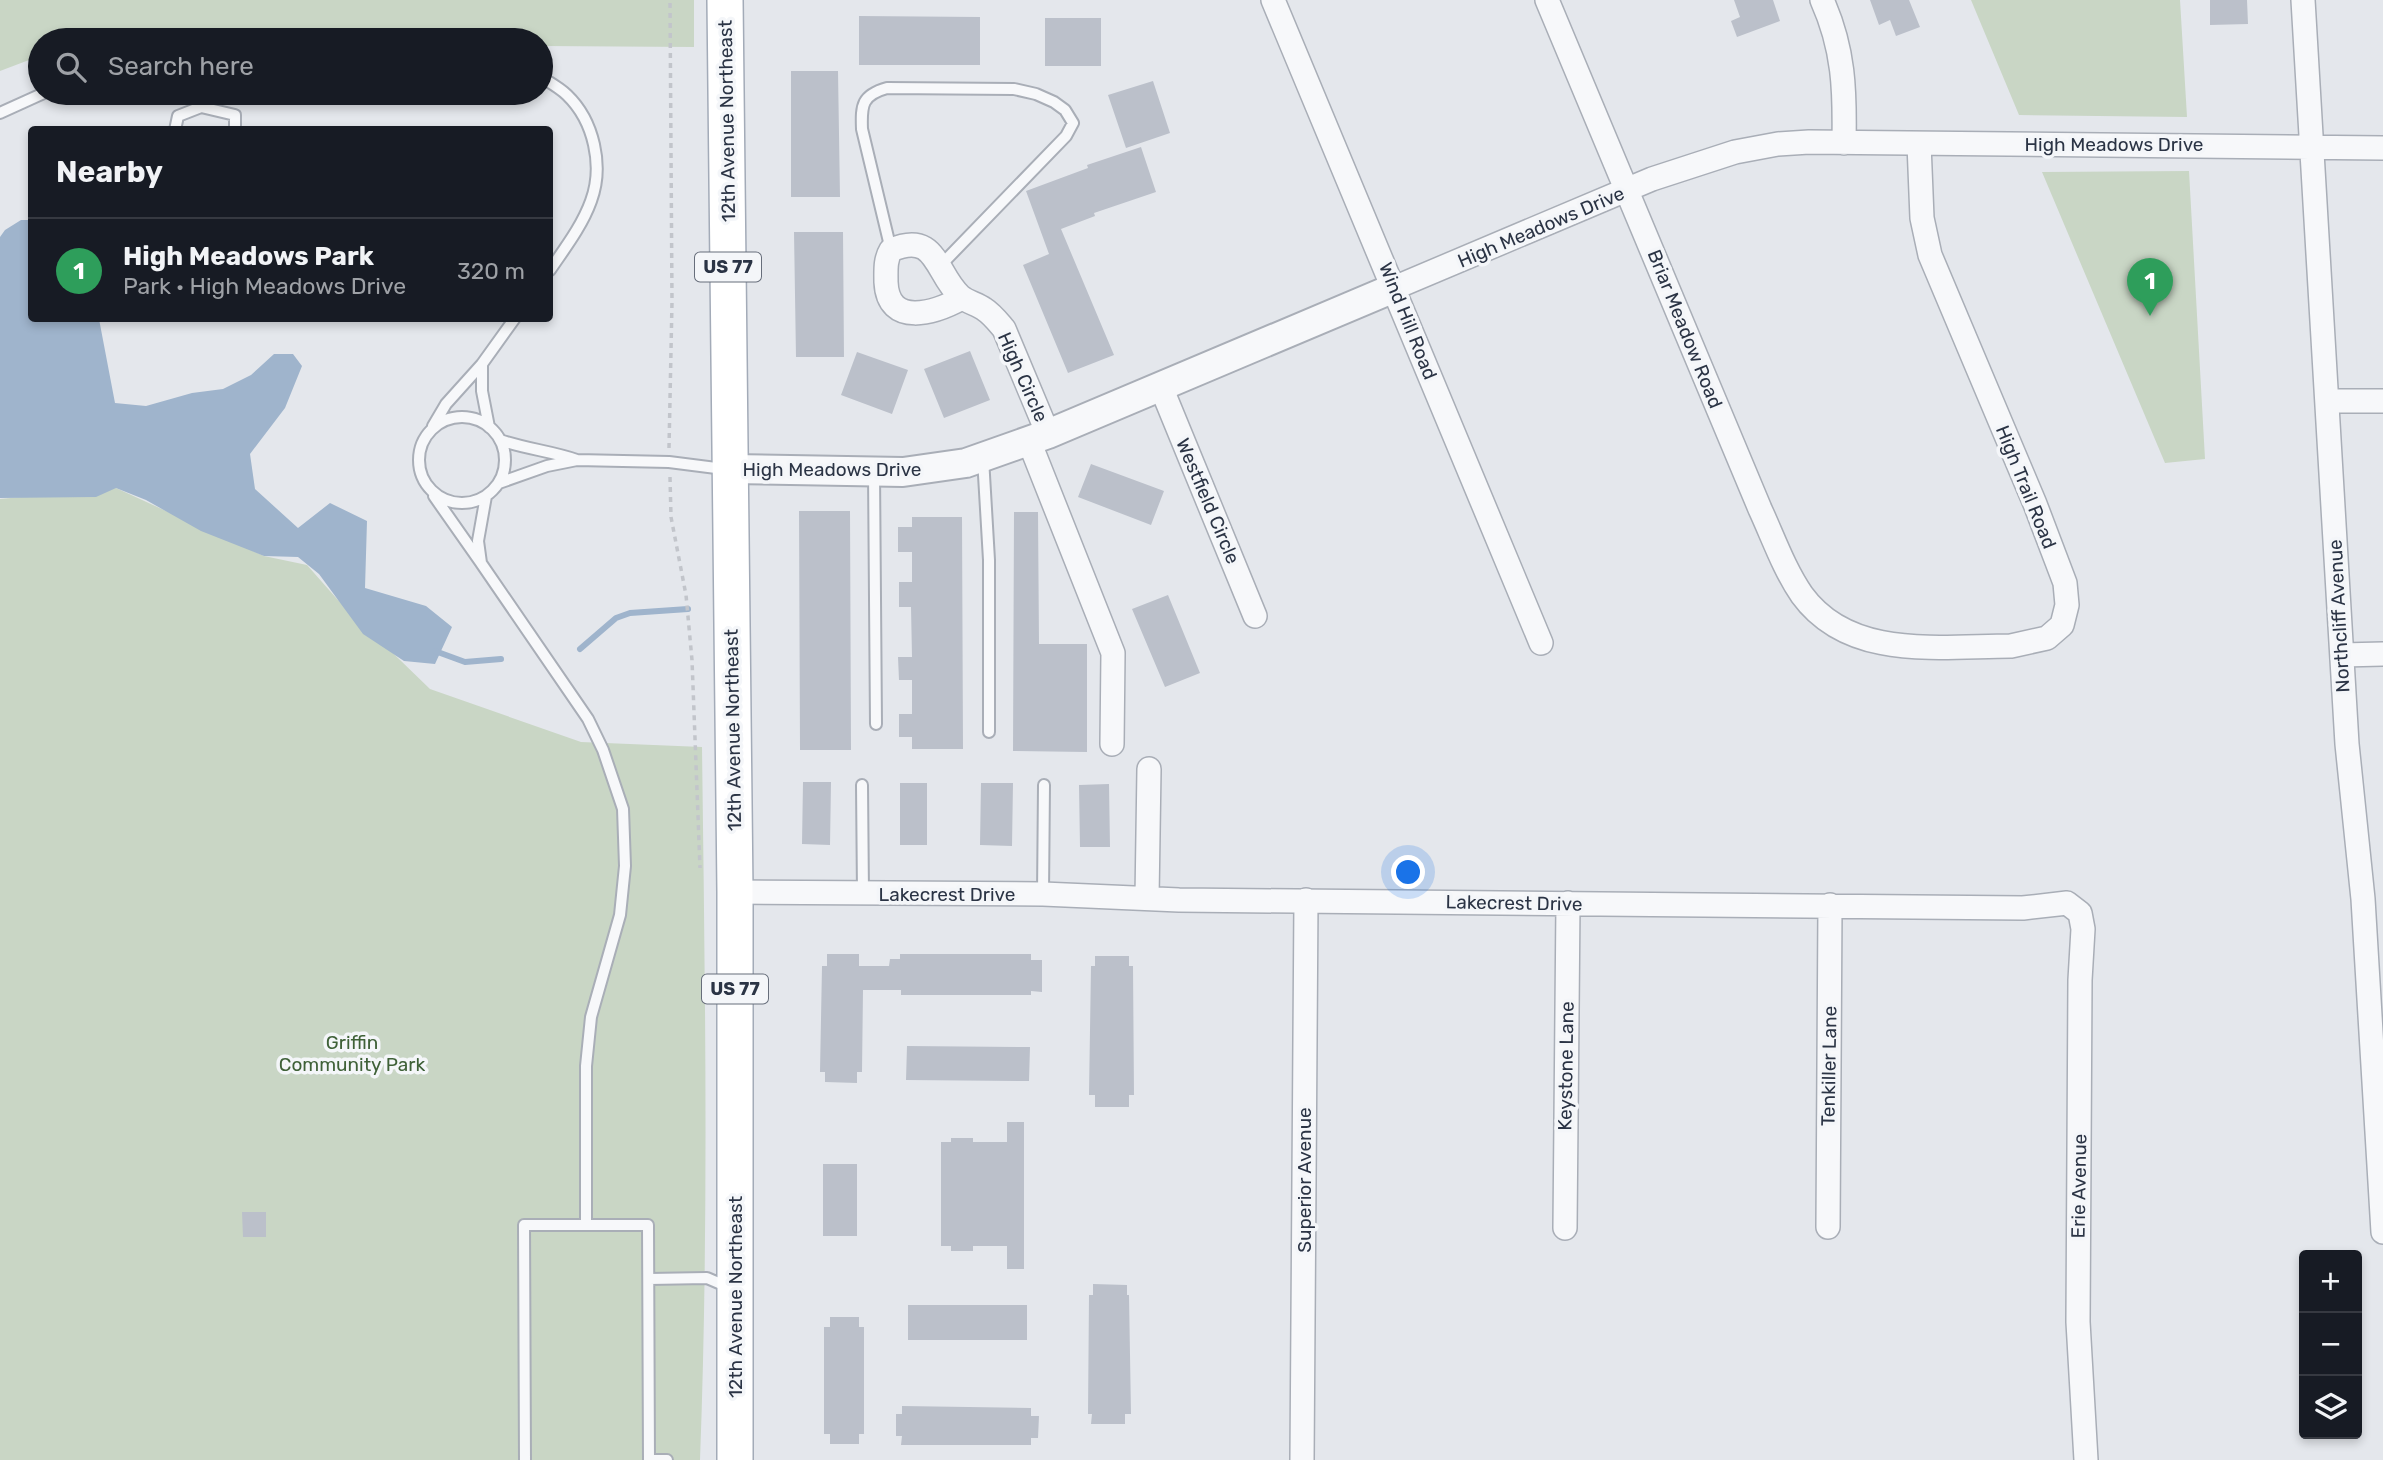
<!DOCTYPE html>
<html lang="en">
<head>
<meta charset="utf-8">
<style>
  :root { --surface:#171b24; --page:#20242c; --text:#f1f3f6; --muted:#9ea1a6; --line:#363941; --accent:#2563eb }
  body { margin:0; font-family:Rubik,sans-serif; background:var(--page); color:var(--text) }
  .controls { position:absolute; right:21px; bottom:21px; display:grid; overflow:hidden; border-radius:7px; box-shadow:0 4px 10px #0003 }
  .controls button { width:63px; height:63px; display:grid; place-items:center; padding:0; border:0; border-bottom:2px solid var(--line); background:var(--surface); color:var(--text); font:35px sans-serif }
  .you { position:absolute; left:1409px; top:873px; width:24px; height:24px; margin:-18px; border:5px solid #fff; border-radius:50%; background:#1a73e8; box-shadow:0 0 0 10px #1a73e833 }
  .badge { display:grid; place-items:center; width:46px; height:46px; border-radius:50%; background:var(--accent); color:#fff; font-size:23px; font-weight:700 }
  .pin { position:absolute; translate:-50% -58px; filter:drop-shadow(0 2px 4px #0008) }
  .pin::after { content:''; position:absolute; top:37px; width:24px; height:21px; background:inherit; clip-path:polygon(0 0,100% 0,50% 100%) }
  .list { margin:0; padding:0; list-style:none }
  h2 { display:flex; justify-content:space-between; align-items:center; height:91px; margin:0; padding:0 28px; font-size:30px }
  h2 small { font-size:23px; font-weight:400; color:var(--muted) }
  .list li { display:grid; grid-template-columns:46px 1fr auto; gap:21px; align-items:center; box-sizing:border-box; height:105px; padding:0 28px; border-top:2px solid var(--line) }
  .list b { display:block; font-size:26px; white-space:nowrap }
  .list p { margin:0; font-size:23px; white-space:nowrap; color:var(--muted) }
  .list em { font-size:23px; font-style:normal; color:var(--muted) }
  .icon { flex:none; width:38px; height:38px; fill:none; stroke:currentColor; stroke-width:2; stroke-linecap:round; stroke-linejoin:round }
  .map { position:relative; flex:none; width:2383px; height:1460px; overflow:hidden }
  .search { position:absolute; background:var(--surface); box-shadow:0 4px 10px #0003; left:28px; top:28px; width:525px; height:77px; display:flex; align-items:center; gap:18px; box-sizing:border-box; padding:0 24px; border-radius:38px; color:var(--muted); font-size:26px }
  .panel { position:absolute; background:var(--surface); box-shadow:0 4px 10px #0003; left:28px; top:126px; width:525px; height:196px; border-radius:7px }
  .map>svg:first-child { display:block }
  .green { fill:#c9d6c5 }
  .water { fill:#9fb4cc }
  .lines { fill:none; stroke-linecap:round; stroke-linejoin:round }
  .stream { stroke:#9fb4cc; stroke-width:6 }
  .building { fill:#bbc0ca }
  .service-casing { stroke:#a9aeb7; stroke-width:14 }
  .minor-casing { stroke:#a9aeb7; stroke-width:26 }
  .tertiary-casing { stroke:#a9aeb7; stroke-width:32 }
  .primary-casing { stroke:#a3abb8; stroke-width:38 }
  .path { stroke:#c2c5cb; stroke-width:3.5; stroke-dasharray:5 5; stroke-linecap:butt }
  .service { stroke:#f7f8fa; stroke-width:10 }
  .minor { stroke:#f7f8fa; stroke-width:23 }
  .tertiary { stroke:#f7f8fa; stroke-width:28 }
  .primary { stroke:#fff; stroke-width:35 }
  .labels { text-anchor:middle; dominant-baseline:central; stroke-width:7; stroke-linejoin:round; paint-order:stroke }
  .shield { fill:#f4f6f9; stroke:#676e7b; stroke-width:2 }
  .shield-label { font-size:18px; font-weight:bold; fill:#2b3445 }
  .street-label { font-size:19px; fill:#2b3445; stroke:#f4f6f9 }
  .park-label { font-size:19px; fill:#3f6138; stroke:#f4f6f9 }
</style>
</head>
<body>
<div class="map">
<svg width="2383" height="1460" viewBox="0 0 2383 1460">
  <rect width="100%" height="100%" fill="#e4e7ec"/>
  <!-- green -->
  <path class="green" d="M0 0H694V47L541 46V40H40V44L35 45 37 57 0 71Z
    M1971 0H2180L2187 117 2019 115Z
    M2189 171 2205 459 2165 463 2042 172Z
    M116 488 264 556 307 565 337 599 430 689 581 742 702 747C705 985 709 1222 700 1460H0V499Z"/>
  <!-- water -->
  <path class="water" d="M21 220H31L32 318 99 319 115 403 146 406 192 393 223 389 251 375 274 354H293L302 366 285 408 250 454 255 489 298 528 330 503 367 521 365 588 426 606 452 627 435 664 404 661 363 634 319 574 298 557 264 556 201 531 146 500 116 488 96 497 0 498V237L5 230Z"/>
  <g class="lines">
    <!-- stream -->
    <path class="stream" d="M580 649 616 618 630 613 688 609
      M435 651 465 662 501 659"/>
  </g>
  <!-- building -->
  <path class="building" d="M1734 0H1773L1780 21 1737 37 1731 21 1740 17Z
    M1870 0H1909L1920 27 1896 36 1890 20 1879 25Z
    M2210 0H2247L2248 24 2210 25Z
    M859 16 980 17V65H859Z
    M1045 18H1101V66H1045Z
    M791 71H838L840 197H791Z
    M1153 81 1170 133 1126 148 1108 95Z
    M1141 147 1156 192 1094 213 1095 216 1061 229 1114 355 1068 373 1023 265 1049 254 1026 191 1088 168 1087 165Z
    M794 232H843L844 357H796Z
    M970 351 990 400 944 418 924 369Z
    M857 352 908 370 892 414 841 395Z
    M1091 464 1164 491 1151 525 1078 497Z
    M799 511H850L851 750H800Z
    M1014 512H1038L1039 644H1087V752L1013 751Z
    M912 517H962L963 749H912V737H899V714H912V680H899L898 657H912L911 607H899V582H912V552H898V527H912Z
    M1168 595 1200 673 1165 687 1132 609Z
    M803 782H831L830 845 802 844Z
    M900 783H927V845H900Z
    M981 783H1013L1012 846 980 845Z
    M1109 784 1110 847H1080L1079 785Z
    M827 954H859V966H889L890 959H900V954H1031V960H1042V992L1031 991V995H901V990H863L862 1072H857V1083L825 1082V1072H820L822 966H827Z
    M1095 956H1129V966H1133L1134 1095H1129V1107H1095V1095H1089L1091 966H1095Z
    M907 1046 1030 1047 1029 1081 906 1080Z
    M1007 1122H1024V1269H1007V1246H973V1251H951V1246H941V1142H951V1138H973V1142H1007Z
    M823 1164H857V1236H823Z
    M242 1212H266V1237H243Z
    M1093 1284 1127 1285V1295H1129L1131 1414H1125V1424H1091L1092 1414H1088L1089 1295H1093Z
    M908 1305H1027V1340H908Z
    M830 1317H859V1327H864V1434H859V1444H830V1434H824V1327H830Z
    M902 1406 1031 1408V1416H1039L1038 1438H1031V1445H901L902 1436H896V1414H902Z"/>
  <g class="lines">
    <!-- service casing -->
    <g class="service-casing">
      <path id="service" d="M541 77C549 82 560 88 567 95 594 121 604 166 591 201 582 226 565 248 550 270
        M201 107V93
        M0 113 44 93
        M175 130 178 116 201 107 235 115V130
        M891 250 862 129C861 105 862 95 887 88L1014 89 1036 94 1054 102 1065 110 1073 123 1066 136 940 266
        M482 364 515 318
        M419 460a43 43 0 1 1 86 0a43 43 0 1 1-86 0Z
        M433 426 446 404 482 364V391L489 427
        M983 458 989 560V732
        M577 460 669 462 724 469
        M874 472 876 724
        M499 483 547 466 577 460C551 451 526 449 500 440
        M434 496 481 563 478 541 486 496
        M481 563 588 719 603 750 623 809 625 866 620 915 591 1017 586 1066V1225
        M862 785 863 894
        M1043 894 1044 785
        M649 1279 707 1278 728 1287
        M525 1460 524 1225H648L649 1460
        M649 1460H667"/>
    </g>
    <!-- minor casing -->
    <g class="minor-casing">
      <path id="minor" d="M1273 0 1541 643
        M1547 0 1760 509C1773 537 1784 569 1802 595 1850 661 1941 646 2011 646L2047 638 2062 625 2067 605 2065 583 2035 504 1930 255 1922 218 1919 144
        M1822 0C1844 49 1845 90 1844 143
        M2303 0 2347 744 2363 899 2383 1232
        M1394 288 1652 179 1735 152 1778 144 1809 142 2383 148
        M962 298C935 313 888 328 886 282 886 270 885 260 891 250 937 230 935 273 960 296 967 302 977 304 984 309 992 314 998 322 1004 329L1048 434
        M1161 387 1255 616
        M2327 401H2383
        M1029 441 1113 653 1112 744
        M2342 655 2383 654
        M735 892 1043 894 1179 900 2023 908 2067 903 2080 913 2083 929 2080 980 2078 1322 2086 1460
        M1147 898 1149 769
        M1828 1227 1830 905
        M1565 1228 1568 903
        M1302 1460 1306 900"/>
    </g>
    <!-- tertiary casing -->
    <g class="tertiary-casing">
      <path id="tertiary" d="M731 469 903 472 966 463 1048 434 1394 288"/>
    </g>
    <!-- primary casing -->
    <g class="primary-casing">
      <path id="primary" d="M725 0 735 892V1460"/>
    </g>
    <!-- path -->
    <path class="path" d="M669 448 672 302 670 0
      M670 477 671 517 686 595 692 660 700 868"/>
    <!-- service -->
    <use href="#service" class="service"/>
    <!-- minor -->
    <use href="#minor" class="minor"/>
    <!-- tertiary -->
    <use href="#tertiary" class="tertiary"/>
    <!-- primary -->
    <use href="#primary" class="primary"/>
  </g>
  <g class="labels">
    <!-- shield labels -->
    <g class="shield">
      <rect x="695" y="252.5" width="66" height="29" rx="5"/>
      <rect x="702" y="974.5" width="66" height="29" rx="5"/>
    </g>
    <g class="shield-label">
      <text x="728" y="267">US 77</text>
      <text x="735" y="989">US 77</text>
    </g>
    <!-- street labels -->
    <g class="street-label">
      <text transform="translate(727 121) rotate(-91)">12th Avenue Northeast</text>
      <text x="2114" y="144">High Meadows Drive</text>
      <text transform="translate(1541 227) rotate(-23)">High Meadows Drive</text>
      <text transform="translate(1408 321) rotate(68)">Wind Hill Road</text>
      <text transform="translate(1685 329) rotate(68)">Briar Meadow Road</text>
      <text transform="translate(1023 377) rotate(66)">High Circle</text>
      <text x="832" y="469">High Meadows Drive</text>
      <text transform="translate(2026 487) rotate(68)">High Trail Road</text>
      <text transform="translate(1208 501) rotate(67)">Westfield Circle</text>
      <text transform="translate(2339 616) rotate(-93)">Northcliff Avenue</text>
      <text transform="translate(733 730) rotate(-91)">12th Avenue Northeast</text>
      <text x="947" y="894">Lakecrest Drive</text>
      <text transform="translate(1514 903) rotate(1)">Lakecrest Drive</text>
      <text transform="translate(1566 1066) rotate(-89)">Keystone Lane</text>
      <text transform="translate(1829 1066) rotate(-89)">Tenkiller Lane</text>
      <text transform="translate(1304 1180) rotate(-90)">Superior Avenue</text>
      <text transform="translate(2079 1186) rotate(-89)">Erie Avenue</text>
      <text transform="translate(735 1297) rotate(-90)">12th Avenue Northeast</text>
    </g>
    <!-- park labels -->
    <g class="park-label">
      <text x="352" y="1042">Griffin<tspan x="352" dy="22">Community Park</tspan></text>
    </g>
  </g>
</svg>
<div class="controls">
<button>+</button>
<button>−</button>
<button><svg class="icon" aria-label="layers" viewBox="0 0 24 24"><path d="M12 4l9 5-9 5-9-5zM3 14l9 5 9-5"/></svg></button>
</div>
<div class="you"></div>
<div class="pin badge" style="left:2150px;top:316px;background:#2e9e5b">1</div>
<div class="search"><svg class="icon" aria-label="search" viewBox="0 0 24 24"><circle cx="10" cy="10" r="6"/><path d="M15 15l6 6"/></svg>Search here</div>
<section class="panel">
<h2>Nearby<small></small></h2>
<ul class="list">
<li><span class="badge" style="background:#2e9e5b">1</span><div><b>High Meadows Park</b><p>Park · High Meadows Drive</p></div><em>320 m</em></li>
</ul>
</section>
</div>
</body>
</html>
